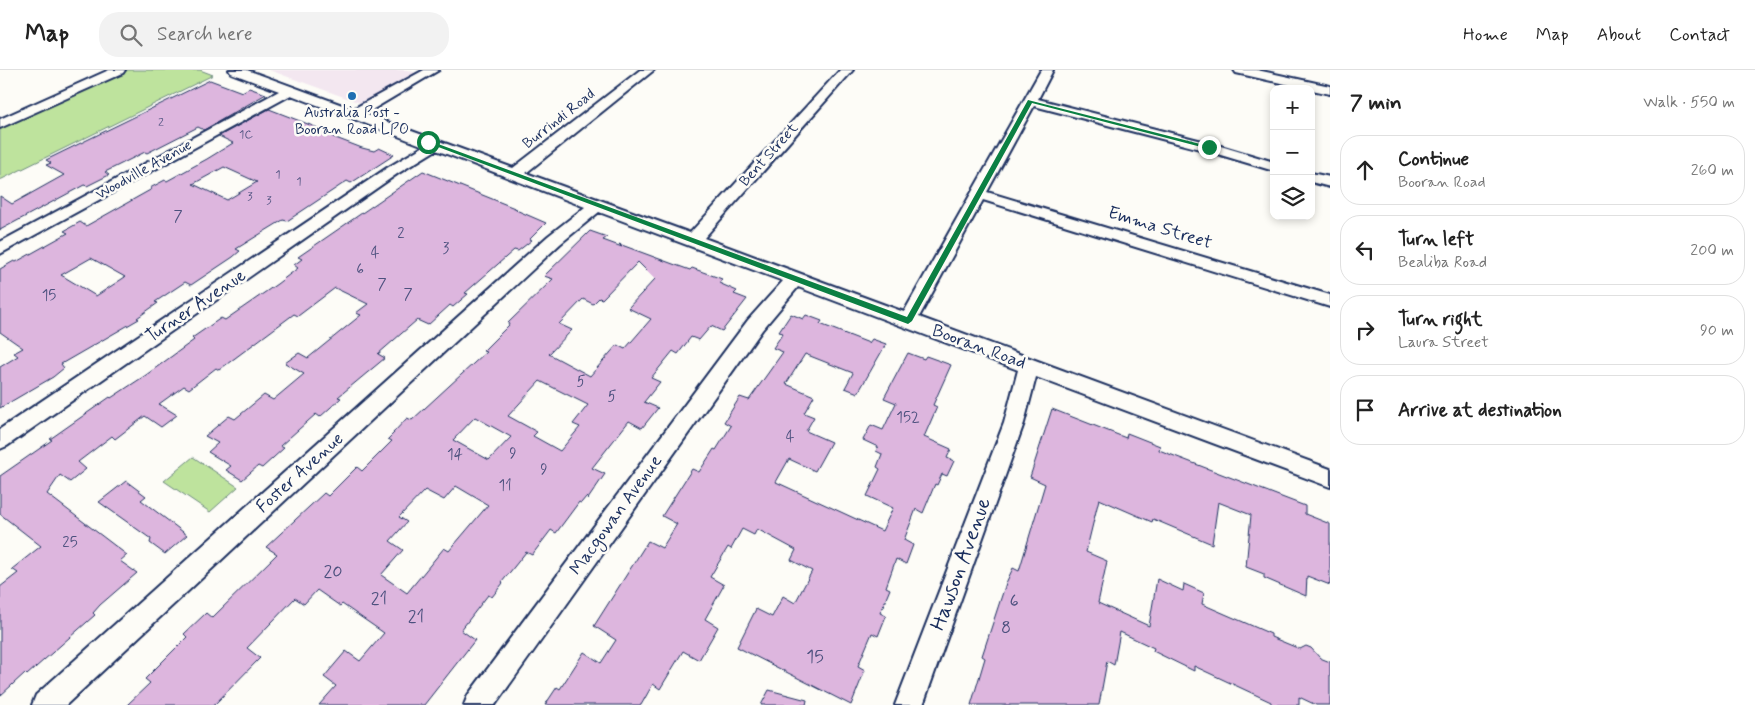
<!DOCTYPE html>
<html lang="en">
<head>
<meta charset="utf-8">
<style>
  :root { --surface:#fff; --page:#f2f2f2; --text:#222; --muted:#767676; --line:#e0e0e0 }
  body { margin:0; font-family:Mynerve,sans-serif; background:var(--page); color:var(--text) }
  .controls { position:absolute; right:15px; top:15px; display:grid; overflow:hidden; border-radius:10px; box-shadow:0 2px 8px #0003 }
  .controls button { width:45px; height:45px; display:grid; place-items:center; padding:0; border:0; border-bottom:1px solid var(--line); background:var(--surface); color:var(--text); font:25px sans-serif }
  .stop { position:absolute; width:15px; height:15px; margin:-11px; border:4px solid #0b8043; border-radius:50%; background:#fff }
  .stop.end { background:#0b8043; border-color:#fff; box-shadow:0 1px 5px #0008 }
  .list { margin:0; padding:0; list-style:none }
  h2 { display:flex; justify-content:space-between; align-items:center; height:65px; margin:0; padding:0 20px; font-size:21px }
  h2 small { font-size:16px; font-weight:400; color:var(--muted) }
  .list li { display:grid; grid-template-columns:32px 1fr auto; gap:15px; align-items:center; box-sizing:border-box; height:70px; margin:0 10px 10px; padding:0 10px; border:1px solid var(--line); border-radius:20px }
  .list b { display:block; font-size:19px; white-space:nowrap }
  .list p { margin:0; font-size:16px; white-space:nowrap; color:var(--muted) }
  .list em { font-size:16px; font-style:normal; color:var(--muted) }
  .icon { flex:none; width:28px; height:28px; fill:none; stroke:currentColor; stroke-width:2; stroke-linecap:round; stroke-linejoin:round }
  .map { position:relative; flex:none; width:1330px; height:635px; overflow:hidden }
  header { display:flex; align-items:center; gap:30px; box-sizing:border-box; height:70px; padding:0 25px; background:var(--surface); border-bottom:1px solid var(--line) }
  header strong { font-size:24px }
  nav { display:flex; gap:28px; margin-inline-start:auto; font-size:18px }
  .search { width:350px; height:45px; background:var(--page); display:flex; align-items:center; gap:12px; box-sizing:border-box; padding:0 18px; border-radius:20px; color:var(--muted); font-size:19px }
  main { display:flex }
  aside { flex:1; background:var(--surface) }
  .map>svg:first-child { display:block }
  .built { fill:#f3e7f0 }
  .green { fill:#bee39d; stroke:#6c897e }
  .building { fill:#ddb6de; stroke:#1b2f5e; fill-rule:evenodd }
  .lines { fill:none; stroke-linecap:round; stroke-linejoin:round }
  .minor-casing { stroke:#1b2f5e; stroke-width:4 }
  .minor { fill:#fdfcf7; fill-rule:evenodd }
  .route { fill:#0b8043 }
  .poi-dot { fill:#1f6fb2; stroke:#fdfcf7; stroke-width:2 }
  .labels { text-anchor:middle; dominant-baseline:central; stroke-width:5; stroke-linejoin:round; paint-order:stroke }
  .far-number-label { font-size:12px; fill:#4c517e }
  .far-poi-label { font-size:15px; fill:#1b2f5e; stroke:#fdfcf7 }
  .far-street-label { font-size:15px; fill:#1b2f5e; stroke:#fdfcf7 }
  .number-label { font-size:15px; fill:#4c517e }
  .street-label { font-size:18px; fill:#1b2f5e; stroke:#fdfcf7 }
  .near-number-label { font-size:18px; fill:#4c517e }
  .near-street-label { font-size:21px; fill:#1b2f5e; stroke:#fdfcf7 }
</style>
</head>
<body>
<header>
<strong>Map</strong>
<div class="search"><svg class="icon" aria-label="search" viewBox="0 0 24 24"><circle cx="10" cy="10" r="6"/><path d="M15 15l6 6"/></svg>Search here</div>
<nav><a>Home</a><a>Map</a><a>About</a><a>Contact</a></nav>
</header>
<main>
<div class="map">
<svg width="1330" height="635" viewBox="0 0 1330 635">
  <rect width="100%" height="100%" fill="#fdfcf7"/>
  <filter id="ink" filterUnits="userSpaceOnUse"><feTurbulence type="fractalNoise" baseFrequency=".02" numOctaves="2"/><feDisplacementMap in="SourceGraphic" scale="10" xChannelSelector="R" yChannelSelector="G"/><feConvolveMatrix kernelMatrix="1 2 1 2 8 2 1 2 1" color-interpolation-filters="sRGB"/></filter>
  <g filter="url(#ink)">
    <!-- built -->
    <path class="built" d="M269 0H407L428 7 377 39Z"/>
    <!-- green -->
    <path class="green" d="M128 0H200L213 5 0 110V58Z
      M193 387 238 417 210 442 164 411Z"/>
    <!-- building -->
    <path class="building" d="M210 10 242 22 249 18 266 24 204 60 198 57 147 83 145 82 105 102 109 105 87 116 84 115 0 160V126L12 134 64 105 46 95 51 93 46 90Z
      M269 39 331 63 328 65 362 78 374 81 379 78 394 85 351 113 347 111 287 151 283 150 265 161 236 179 240 181 233 187 191 215 185 212 155 232 158 233 137 248 139 249 61 294 64 298 53 307 0 338V297L18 286 14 283 23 278 0 262V199L14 191 16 192 68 163 64 161 80 152 86 156 152 119 150 118 165 110 167 111 207 89 233 73 219 66ZM224 97 257 112 227 130 193 114ZM91 188 125 207 96 226 61 205Z
      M423 101 517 139 516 140 546 153 530 169 532 170 518 181 514 180 465 223 468 224 453 237 450 235 428 255 417 250 378 284 385 288 338 327 341 328 320 347 316 344 280 376 284 378 262 398 258 396 242 410 226 400 231 396 208 382 218 373 205 366 229 346 235 349 264 325 273 330 304 304 285 293 299 283 308 288 361 245 356 243 368 234 335 218 298 246 294 244 219 300 216 298 189 319 184 316 159 334 177 345 161 357 145 346 115 369 112 366 78 392 86 399 70 412 60 405 47 424 127 485 120 491 137 503 100 535 93 543 95 545 27 605 25 603 0 626V517L18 503 12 499 41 476 0 444V406L52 370 50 369 110 327 111 328 146 305 194 270 192 268 221 248 225 250 277 214 298 198 294 195 302 189 298 187Z
      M590 161 607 167 603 170 622 177 619 174 673 194 690 200 692 198 722 209 719 213 737 221 734 224 747 229 722 261 711 256 699 270 691 267 678 284 673 281 651 308 660 312 644 332 658 338 642 358 629 351 592 398 605 404 588 429 586 427 581 433 579 432 556 463 551 460 532 485 526 482 502 512 503 513 492 527 488 525 461 560 475 570 424 635H319L336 616 324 607 346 581 360 591 384 563 342 534 340 536 317 520 304 534 295 528 247 578 260 588 214 635H127L150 613 145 609 187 567 184 564 206 543 212 548 277 484 266 477 324 423 328 426 357 397 362 401 392 371 388 369 394 363H393L407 348 412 350 486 282 483 281 509 255 508 253 553 209 544 206ZM638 192 655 209 628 238 651 249 625 279 617 275 590 306 549 284 572 260 559 254 583 229 593 234 599 228 602 229ZM540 311 588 335 573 354 580 357 560 381 533 366 537 362 508 346ZM475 347 511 367 489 390 453 370ZM456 416 488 435 449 481 444 478 407 523 381 505 403 480 390 471 407 452 399 447 425 420 444 430Z
      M791 244 803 249 806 245 822 251 820 254 869 273 872 269 886 274 858 323 845 318 853 303 805 284 786 314 814 326 804 343 814 347 806 361 831 372 815 401 789 389 776 412 882 461 893 438 867 426 880 399 877 397 882 384 876 381 878 377 863 370 871 355 883 360 896 333 884 328 908 283 924 289 926 286 951 295 933 335 937 337 924 367 951 379 947 388 954 391 947 406 942 404 937 415 935 414 923 443 916 439 904 470 913 475 906 494 896 489 886 517 890 519 880 543 886 546 878 566 872 563 858 596 865 600 851 635 737 577 756 539 772 547 783 526 795 533 812 501 791 490 796 480 757 459 754 465 742 459 731 479 728 477 710 507 724 515 705 549 718 557 699 590 683 581 660 619 653 614 641 635H545L557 617 560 619 584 582 601 593 616 570 594 556 648 471 662 478 677 454 662 446 692 399 699 402 714 379 716 380 731 356 724 352 740 327 749 330 783 282 773 278 783 263 779 262Z
      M1052 339 1126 368 1127 363 1160 376 1159 380 1305 436V444L1330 454V515L1307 506 1306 526 1264 508V504L1246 497 1251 445 1218 432 1212 474 1153 449 1152 452 1099 429 1086 482 1107 491 1098 533 1149 556 1157 509 1183 521 1184 514 1204 523 1202 534 1271 564V567L1300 579 1306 576 1311 578 1320 588 1330 592V635H1316L1299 627V635H1271V632L1194 596V601L1153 581 1154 578 1120 562 1114 595 1107 591 1099 635H971L985 588 982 586 1006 513 1013 498 1019 501 1045 414 1030 407Z
      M126 411 146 426 141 430 187 465 165 484 150 473 151 469 99 432Z
      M769 620 807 630 806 635H761Z"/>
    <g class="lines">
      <!-- minor casing -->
      <g class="minor-casing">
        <path id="minor" d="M109 0H125L123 3 0 58V49Z
          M229 0H247L353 39 424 0H439L365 44 513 98 640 0H654L526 103 690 163 840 0H853L704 168 904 242 1041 0H1053L1038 29 1214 74 1274 92V101L1204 80 1034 36 987 122 1330 225V237L983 130 919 247 1330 399V417L1036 307 1024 353 923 635H895L1004 353 1018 300 798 217 762 260 495 635H464L468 625 748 250 783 211 599 142 560 174 66 635H32L36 625 548 166 585 137 436 80 397 104 7 376 0 379V359L387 98 424 76 291 25 0 184V172L279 21 231 3Z
          M1234 0H1257L1330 16V24L1236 3Z
          M1311 103 1330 107V117L1311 112Z"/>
      </g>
      <!-- minor -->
      <use href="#minor" class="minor"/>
    </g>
  </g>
  <!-- route -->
  <path class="route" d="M1028 30 1212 77 1209 79 1032 33 912 251 908 254 425 72 430 71 907 247Z"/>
  <!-- markers -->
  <circle class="poi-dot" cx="352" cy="26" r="5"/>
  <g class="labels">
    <!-- far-number labels -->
    <g class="far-number-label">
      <text x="161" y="53">2</text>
      <text x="246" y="65">1C</text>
      <text x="278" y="105">1</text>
      <text x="299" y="112">1</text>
      <text x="250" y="127">3</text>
      <text x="269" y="131">3</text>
    </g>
    <!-- far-poi labels -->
    <g class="far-poi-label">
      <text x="352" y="43">Australia Post -<tspan x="352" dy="17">Booran Road LPO</tspan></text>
    </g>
    <!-- far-street labels -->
    <g class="far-street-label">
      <text transform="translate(559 49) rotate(-38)">Burrindi Road</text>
      <text transform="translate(769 85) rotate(-48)">Bent Street</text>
      <text transform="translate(144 100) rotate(-29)">Woodville Avenue</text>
    </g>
    <!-- number labels -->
    <g class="number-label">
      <text x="178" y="147">7</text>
      <text x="401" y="164">2</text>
      <text x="446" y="179">3</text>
      <text x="375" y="183">4</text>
      <text x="360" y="200">6</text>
      <text x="382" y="215">7</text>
      <text x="408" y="225">7</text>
      <text x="49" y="226">15</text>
      <text x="581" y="312">5</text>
      <text x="612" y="327">5</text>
      <text x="908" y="348">152</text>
      <text x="790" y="367">4</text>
      <text x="513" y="384">9</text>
      <text x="455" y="385">14</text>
      <text x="544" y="400">9</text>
      <text x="505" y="416">11</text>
      <text x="70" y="473">25</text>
    </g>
    <!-- street labels -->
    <g class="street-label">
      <text transform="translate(1160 158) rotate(17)">Emma Street</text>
      <text transform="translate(196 236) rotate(-34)">Turner Avenue</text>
      <text transform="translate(979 277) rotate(20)">Booran Road</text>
      <text transform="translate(300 403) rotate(-42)">Foster Avenue</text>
      <text transform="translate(616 445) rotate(-54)">Macgowan Avenue</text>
    </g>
    <!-- near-number labels -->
    <g class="near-number-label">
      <text x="333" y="502">20</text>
      <text x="379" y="529">21</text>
      <text x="1014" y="531">6</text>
      <text x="416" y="547">21</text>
      <text x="1006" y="558">8</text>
      <text x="815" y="587">15</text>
    </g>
    <!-- near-street labels -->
    <g class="near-street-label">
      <text transform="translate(961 494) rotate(-70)">Hawson Avenue</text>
    </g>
  </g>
</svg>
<div class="controls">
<button>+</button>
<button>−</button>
<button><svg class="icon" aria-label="layers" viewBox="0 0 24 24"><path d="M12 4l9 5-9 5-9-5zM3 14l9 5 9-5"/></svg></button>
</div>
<div class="stop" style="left:428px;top:72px"></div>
<div class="stop end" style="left:1209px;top:77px"></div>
</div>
<aside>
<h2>7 min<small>Walk · 550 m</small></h2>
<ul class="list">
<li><svg class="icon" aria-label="ahead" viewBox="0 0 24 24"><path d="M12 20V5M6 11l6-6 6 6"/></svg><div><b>Continue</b><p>Booran Road</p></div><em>260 m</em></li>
<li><svg class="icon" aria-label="left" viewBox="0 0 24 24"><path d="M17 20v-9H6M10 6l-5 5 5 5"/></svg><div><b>Turn left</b><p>Bealiba Road</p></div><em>200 m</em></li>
<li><svg class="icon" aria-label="right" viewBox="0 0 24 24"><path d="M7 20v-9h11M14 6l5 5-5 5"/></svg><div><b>Turn right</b><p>Laura Street</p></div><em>90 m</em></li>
<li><svg class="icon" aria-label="arrive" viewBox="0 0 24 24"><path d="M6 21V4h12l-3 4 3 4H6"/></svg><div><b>Arrive at destination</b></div></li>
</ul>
</aside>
</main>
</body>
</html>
